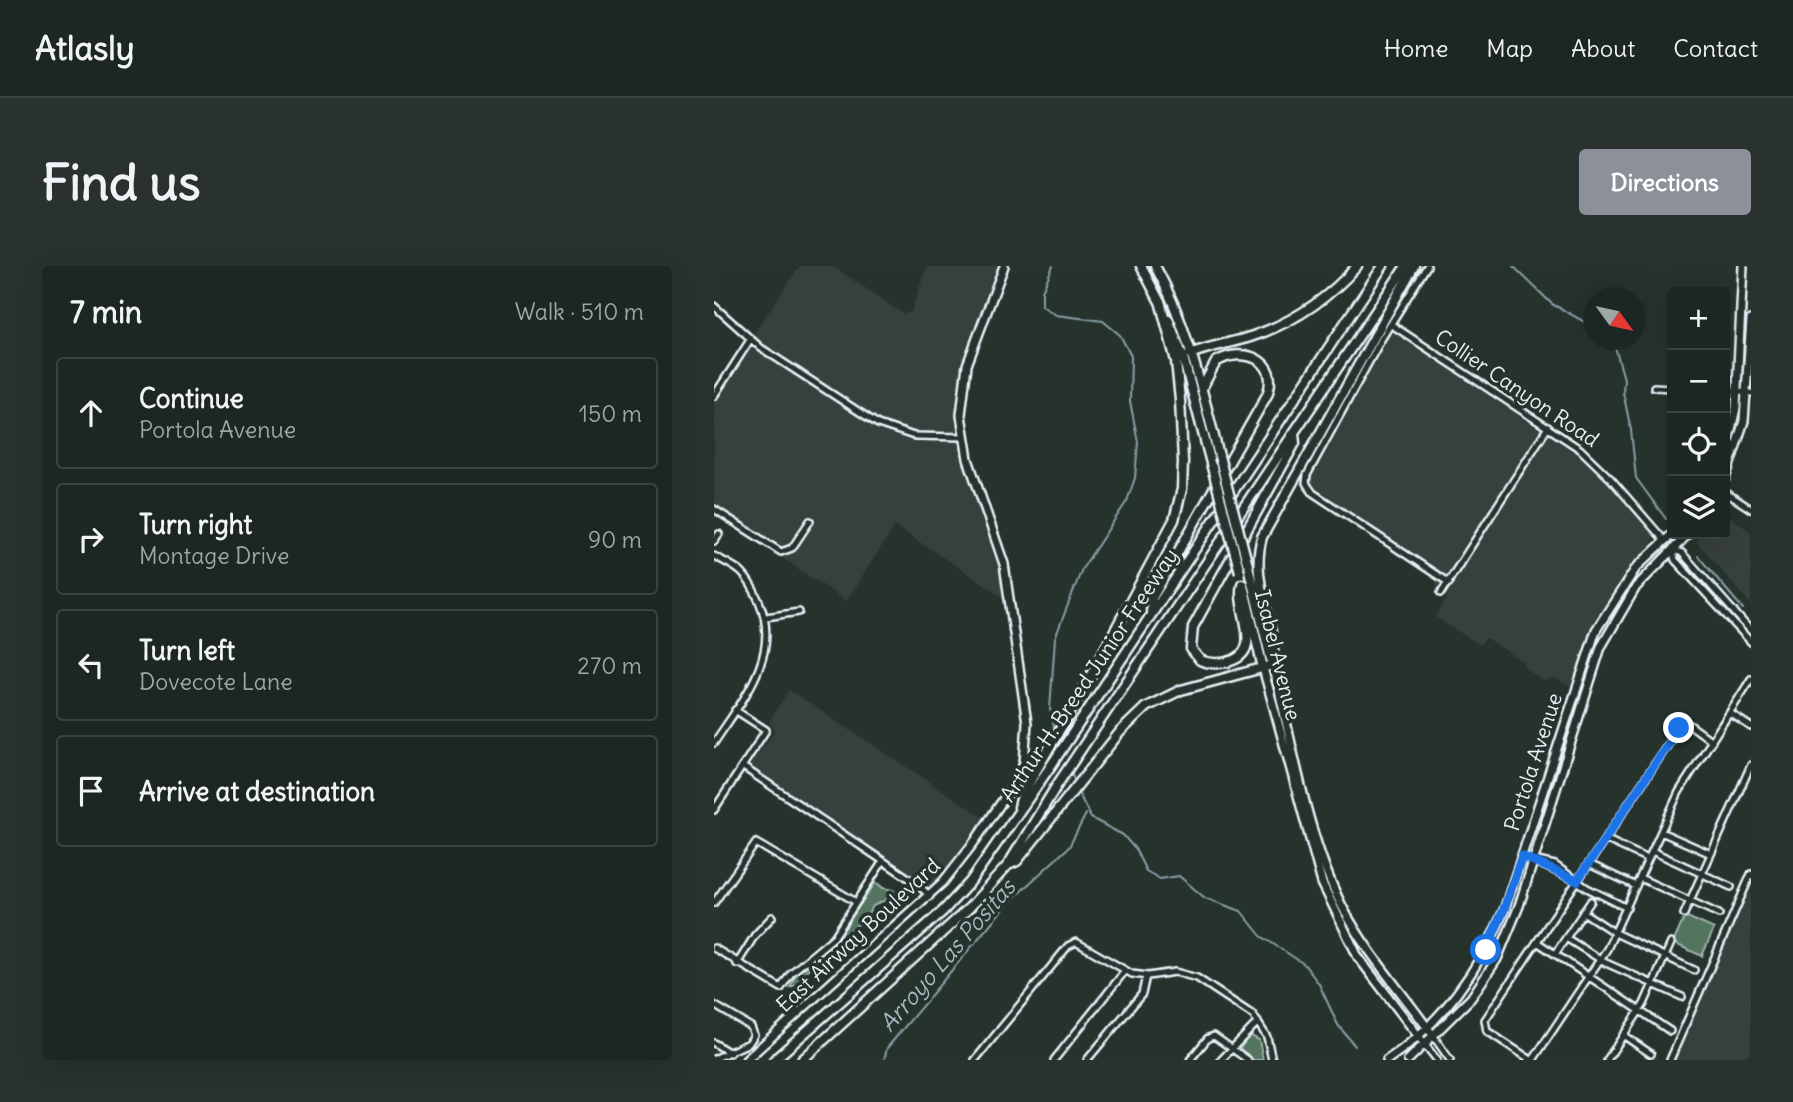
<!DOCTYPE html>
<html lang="en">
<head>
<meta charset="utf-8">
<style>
  :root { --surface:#1c2622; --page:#29322f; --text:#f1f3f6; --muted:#a0a5a5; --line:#3a4340; --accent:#8c9099 }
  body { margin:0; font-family:Delius,sans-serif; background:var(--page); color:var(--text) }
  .controls { position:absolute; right:21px; top:21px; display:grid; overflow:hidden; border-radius:7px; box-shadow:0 7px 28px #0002 }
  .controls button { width:63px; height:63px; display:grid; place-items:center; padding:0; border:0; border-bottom:2px solid var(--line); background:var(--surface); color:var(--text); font:35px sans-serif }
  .compass { position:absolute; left:869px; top:21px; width:63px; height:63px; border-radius:50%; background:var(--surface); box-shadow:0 7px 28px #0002; rotate:123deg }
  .stop { position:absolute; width:21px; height:21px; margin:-16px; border:5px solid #1a73e8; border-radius:50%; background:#fff }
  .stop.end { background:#1a73e8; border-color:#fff; box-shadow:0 2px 7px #0008 }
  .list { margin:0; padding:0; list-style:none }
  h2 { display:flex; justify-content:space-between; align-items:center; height:91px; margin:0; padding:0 28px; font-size:30px }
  h2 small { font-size:23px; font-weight:400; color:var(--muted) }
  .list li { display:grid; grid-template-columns:46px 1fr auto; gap:21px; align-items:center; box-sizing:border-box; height:112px; margin:0 14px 14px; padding:0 14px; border:2px solid var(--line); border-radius:7px }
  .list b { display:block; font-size:26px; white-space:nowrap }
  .list p { margin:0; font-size:23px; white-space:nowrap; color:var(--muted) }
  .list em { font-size:23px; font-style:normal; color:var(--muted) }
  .icon { flex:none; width:38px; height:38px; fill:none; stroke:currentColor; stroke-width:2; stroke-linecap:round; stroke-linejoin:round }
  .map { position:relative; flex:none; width:1037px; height:794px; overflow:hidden; border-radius:7px }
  header { display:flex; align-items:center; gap:42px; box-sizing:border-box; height:98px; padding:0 35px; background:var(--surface); border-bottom:2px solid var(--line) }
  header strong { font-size:33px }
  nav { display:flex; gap:38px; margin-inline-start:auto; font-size:24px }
  .intro { display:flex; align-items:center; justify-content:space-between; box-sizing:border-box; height:168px; padding:0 42px }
  h1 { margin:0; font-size:49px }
  .button { padding:18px 32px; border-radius:7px; background:var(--accent); color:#fff; font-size:24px; font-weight:700 }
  main { display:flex; gap:42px; padding:0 42px }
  aside { flex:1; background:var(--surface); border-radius:7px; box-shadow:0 7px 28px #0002 }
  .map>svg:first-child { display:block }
  .built { fill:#373f3e }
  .green { fill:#53745e; stroke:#9eb2ab; stroke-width:2 }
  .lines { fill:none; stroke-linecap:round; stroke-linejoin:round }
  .stream { stroke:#899fa7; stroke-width:2 }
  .minor-casing { stroke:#e8f1f8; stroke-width:10 }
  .major-casing { stroke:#e8f1f8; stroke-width:12 }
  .highway-casing { stroke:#e8f1f8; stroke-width:13 }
  .minor { stroke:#26332d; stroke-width:5 }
  .major { stroke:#26332d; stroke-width:7 }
  .highway { stroke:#26332d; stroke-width:8 }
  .highway-bridge-casing { stroke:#e8f1f8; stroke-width:13; stroke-linecap:butt }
  .highway-bridge { stroke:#26332d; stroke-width:8 }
  .route { stroke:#1a73e8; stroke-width:9 }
  .labels { text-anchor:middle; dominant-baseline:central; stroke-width:7; stroke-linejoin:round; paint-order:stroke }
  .street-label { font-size:21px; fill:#e8f1f8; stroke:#26332d }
  .water-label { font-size:23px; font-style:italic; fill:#a9bac2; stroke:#26332d }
</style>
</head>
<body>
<header>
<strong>Atlasly</strong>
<nav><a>Home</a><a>Map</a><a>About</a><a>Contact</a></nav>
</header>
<div class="intro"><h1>Find us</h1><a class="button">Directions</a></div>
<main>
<aside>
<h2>7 min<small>Walk · 510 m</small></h2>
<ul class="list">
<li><svg class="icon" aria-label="ahead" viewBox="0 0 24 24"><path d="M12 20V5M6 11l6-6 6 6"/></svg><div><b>Continue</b><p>Portola Avenue</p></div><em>150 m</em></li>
<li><svg class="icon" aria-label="right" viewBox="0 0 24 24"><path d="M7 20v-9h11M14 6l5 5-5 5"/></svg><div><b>Turn right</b><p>Montage Drive</p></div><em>90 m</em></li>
<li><svg class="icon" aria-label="left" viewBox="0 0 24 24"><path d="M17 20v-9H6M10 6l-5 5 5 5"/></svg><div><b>Turn left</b><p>Dovecote Lane</p></div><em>270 m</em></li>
<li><svg class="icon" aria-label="arrive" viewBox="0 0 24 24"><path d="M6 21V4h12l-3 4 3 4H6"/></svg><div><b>Arrive at destination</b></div></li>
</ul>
</aside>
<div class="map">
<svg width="1037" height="794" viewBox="0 0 1037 794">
  <rect width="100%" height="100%" fill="#26332d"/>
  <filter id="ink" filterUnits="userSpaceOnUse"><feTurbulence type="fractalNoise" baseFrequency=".0143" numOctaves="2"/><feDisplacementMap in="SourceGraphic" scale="14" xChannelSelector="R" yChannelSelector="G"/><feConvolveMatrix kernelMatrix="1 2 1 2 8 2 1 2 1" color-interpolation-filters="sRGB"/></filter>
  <g filter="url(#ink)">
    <!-- built -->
    <path class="built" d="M86 0H119L189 48 197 46 213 0H285L250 94 243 141 249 191 282 284 291 332 181 260 132 335 0 246V125Z
      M671 61 867 191 891 213 939 269 938 277 911 308 887 346 856 420 840 412 830 415 809 401 811 397 772 372 766 379 721 351 734 331 723 324V314L591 224 590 210Z
      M1011 247 1037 266V338L982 275 989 268H1011Z
      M75 424 272 553 241 597 219 620H214L38 502 37 496 61 465 55 455Z
      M1037 600V794H953L957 781Z"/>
    <!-- green -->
    <path class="green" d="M162 616 169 622 180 624 181 630 159 640 151 653 138 663 126 679 94 703 82 719 76 721 82 708 115 684Z
      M971 650 1000 663 988 690 959 677Z
      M535 769 545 774 549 794H538L526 783Z"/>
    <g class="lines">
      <!-- stream -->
      <path class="stream" d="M339 0 328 25V40L342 49 389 55 406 69 417 90 416 135 424 176 421 212 413 235 368 303 341 372 336 443 341 466
        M799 0 838 38 880 61
        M899 74 910 113 909 126 917 164 922 212 952 253
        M984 290 1029 343
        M357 504 361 518
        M363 524 377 552 409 569 421 583 432 605 446 613 465 610 491 632 527 645 547 670 590 698 605 718 624 759 641 780
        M170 794 173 782 293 638 355 581 372 548"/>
      <!-- minor casing -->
      <g class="minor-casing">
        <path id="minor" d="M713 0 668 72 593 209 592 217 599 227 735 317
          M0 40 47 82 164 158 200 170 249 171
          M678 59 866 183 897 213 950 274
          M940 121 958 122
          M1011 125 1037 127
          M0 130 36 74
          M1011 226 1037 243
          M0 243 67 286 78 282 96 255
          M0 275 5 268
          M958 283 961 294 1037 376
          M958 283 968 287 1037 365
          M0 290C9 295 21 300 28 307 35 314 41 326 45 335 68 389 29 433 0 477
          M727 327 834 161
          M52 351 85 346
          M1016 447 1037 461
          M29 501 202 617 216 630
          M0 544 52 464 21 444
          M947 566 997 588
          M891 573 934 593
          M938 585 1017 621
          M808 590 863 615
          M819 594 841 599 873 622 913 642
          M875 598 922 620
          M926 612 1005 648
          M0 637 42 577 142 636
          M869 646 901 667 980 704
          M970 648 1037 499
          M852 672 892 697 968 731
          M823 676 956 765
          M0 682 67 722 77 707 120 671 169 595
          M841 688 877 635
          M23 698 41 669 58 651
          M0 739 37 761 40 769 35 777 0 793
          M909 769 937 788
          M720 771 736 794
          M0 777 16 787
          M712 780 723 794
          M261 794 354 680 362 676 418 708 434 710 461 706 483 712 539 749 553 771 558 794
          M340 794 411 705
          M373 794 428 728 432 710
          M476 794 494 772 500 770 534 794
          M507 794 544 756
          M817 794 773 765 771 754 965 462 976 459 998 475
          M819 794 893 683 965 526 1037 413
          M893 794 930 738 957 677
          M956 794 1037 608"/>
      </g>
      <!-- major casing -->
      <g class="major-casing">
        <path id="major" d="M1011 189 1022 142 1029 0
          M1011 213 1030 155 1037 54
          M559 399C578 475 593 572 628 640 653 688 689 727 720 771
          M549 402 608 617 644 691 712 780
          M32 794 229 616 261 575 302 515 310 497 313 457 290 298 254 193 247 149 253 99 290 0
          M673 794C727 759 766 702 790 644L882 364 922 302 958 268
          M694 794 757 732 783 693 805 640 887 381 922 321 974 268"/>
      </g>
      <!-- highway casing -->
      <g class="highway-casing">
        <path id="highway" d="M427 0 447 38
          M441 0C474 60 488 124 505 190
          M454 53 469 91 498 201
          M476 88C496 80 518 77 539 70 580 56 614 33 643 0
          M533 296 557 393
          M528 318C521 345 553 386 513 396 503 398 495 398 486 394L477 383 479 361 581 177 580 168
          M529 319 549 402
          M437 347 438 332 553 129C567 93 528 80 502 96L488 122
          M559 399C563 355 535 317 548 271L700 0
          M305 541 308 529 370 422 460 254 468 223 469 195 466 134 462 95 446 35
          M294 599 303 595 406 466 432 441 467 424 559 399
          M60 794 229 645 256 616 336 501 669 0
          M88 794 255 642 294 599 343 519 692 0"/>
      </g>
      <!-- minor -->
      <use href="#minor" class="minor"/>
      <!-- major -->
      <use href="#major" class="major"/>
      <!-- highway -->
      <use href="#highway" class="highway"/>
      <!-- highway-bridge casing -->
      <g class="highway-bridge-casing">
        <path id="highway-bridge" d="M505 190 533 296
          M498 201 526 306"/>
      </g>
      <!-- highway-bridge -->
      <use href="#highway-bridge" class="highway-bridge"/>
    </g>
  </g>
  <g class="lines" filter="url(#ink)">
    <!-- route -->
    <path class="route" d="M772 684 790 643 808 590 863 615 965 462"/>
  </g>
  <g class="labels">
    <!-- street labels -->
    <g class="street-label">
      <text transform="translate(803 122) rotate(34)">Collier Canyon Road</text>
      <text transform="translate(564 389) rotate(76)">Isabel Avenue</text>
      <text transform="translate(375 409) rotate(-56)">Arthur H. Breed Junior Freeway</text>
      <text transform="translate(819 496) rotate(-72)">Portola Avenue</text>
      <text transform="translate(144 669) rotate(-43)">East Airway Boulevard</text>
    </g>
    <!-- water labels -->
    <g class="water-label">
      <text transform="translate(233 689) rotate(-49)">Arroyo Las Positas</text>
    </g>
  </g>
</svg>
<div class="controls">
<button>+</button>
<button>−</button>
<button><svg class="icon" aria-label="locate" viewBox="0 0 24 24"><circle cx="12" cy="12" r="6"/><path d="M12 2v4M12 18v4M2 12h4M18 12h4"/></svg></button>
<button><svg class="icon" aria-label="layers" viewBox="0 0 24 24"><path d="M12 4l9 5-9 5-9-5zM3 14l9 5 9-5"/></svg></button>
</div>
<svg class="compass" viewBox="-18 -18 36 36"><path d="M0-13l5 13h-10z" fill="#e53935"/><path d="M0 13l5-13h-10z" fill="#a0a5a5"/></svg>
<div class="stop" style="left:772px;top:684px"></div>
<div class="stop end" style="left:965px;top:462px"></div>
</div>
</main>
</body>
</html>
